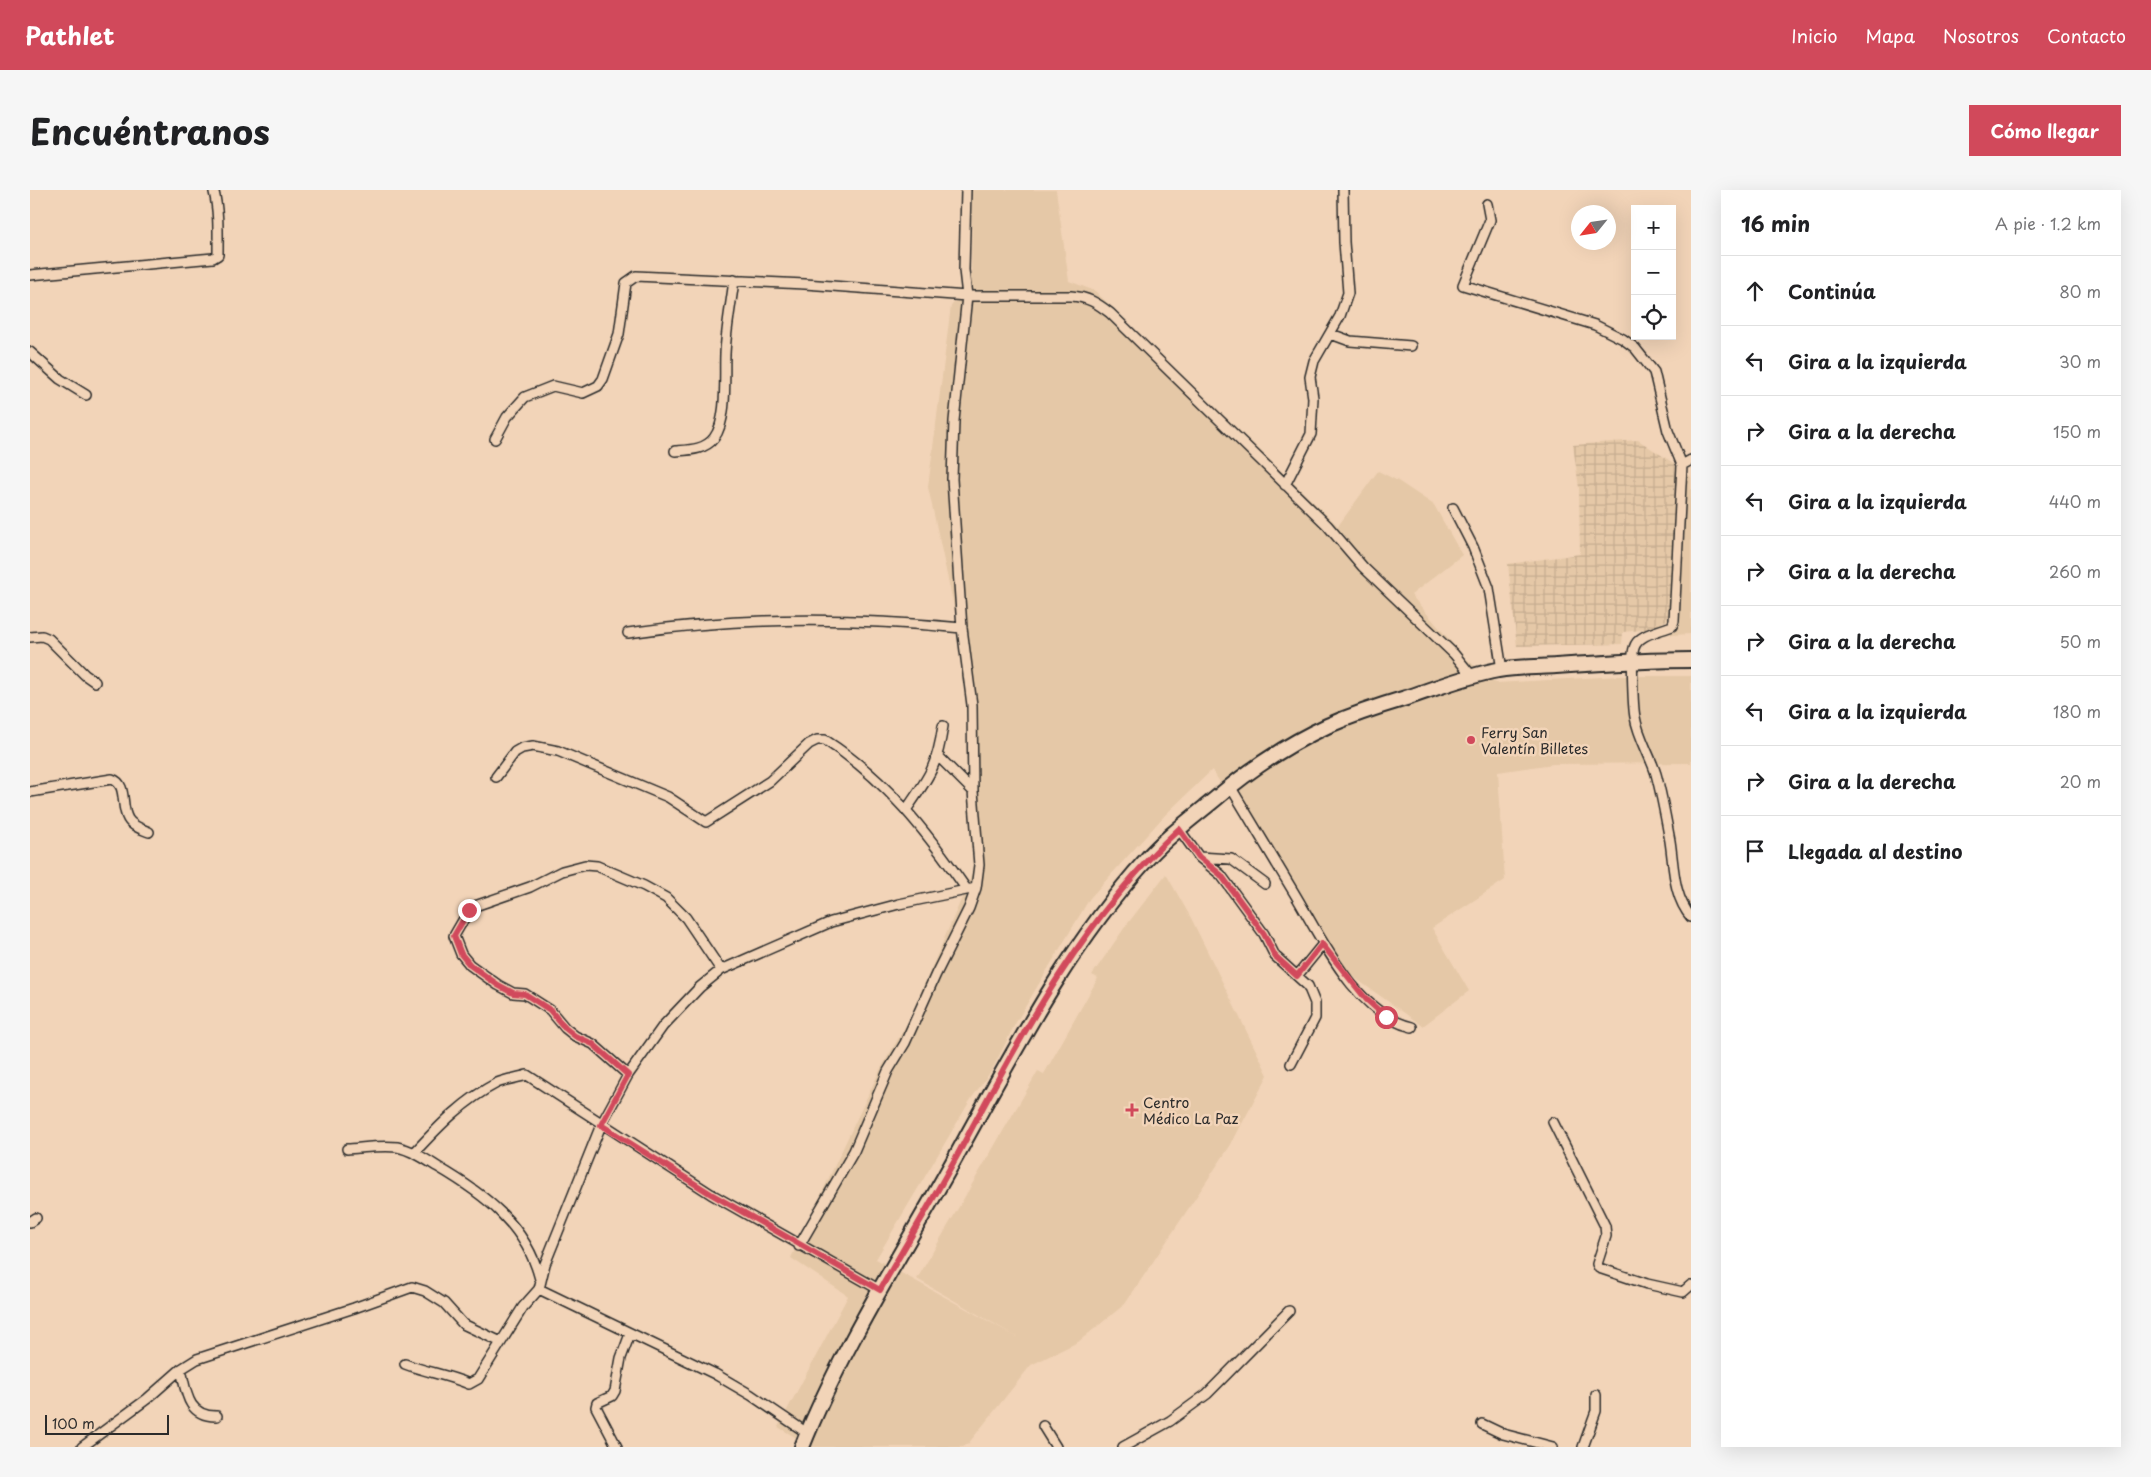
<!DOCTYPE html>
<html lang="es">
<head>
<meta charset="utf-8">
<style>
  :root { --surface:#fff; --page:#f6f6f6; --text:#202124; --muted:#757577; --line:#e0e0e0; --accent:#d1495b }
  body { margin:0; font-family:"Playpen Sans",sans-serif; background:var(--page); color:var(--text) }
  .controls { position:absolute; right:15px; top:15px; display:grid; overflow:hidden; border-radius:0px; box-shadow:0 5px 20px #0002 }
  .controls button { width:45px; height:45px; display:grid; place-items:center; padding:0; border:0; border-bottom:1px solid var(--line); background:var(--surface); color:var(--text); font:25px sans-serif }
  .compass { position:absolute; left:1541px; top:15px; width:45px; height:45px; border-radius:50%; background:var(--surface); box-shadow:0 5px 20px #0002; rotate:240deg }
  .scale { position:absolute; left:15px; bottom:12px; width:124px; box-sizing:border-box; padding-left:5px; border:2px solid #2b2b2b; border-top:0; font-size:14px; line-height:18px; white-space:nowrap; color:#2b2b2b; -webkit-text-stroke:4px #f2d4b8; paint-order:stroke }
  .stop { position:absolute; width:15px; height:15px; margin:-11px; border:4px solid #d1495b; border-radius:50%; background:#fff }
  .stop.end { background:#d1495b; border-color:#fff; box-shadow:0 1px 5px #0008 }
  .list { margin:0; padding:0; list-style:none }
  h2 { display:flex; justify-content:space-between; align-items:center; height:65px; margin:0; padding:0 20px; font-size:21px }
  h2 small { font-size:16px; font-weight:400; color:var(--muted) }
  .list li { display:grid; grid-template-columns:32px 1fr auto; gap:15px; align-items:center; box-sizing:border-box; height:70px; padding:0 20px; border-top:1px solid var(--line) }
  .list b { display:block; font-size:19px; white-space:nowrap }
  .list em { font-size:16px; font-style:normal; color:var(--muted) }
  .icon { flex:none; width:28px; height:28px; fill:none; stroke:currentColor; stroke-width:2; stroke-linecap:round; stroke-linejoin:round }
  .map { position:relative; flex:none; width:1661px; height:1257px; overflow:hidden; border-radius:0px }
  header { display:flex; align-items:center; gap:30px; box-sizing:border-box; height:70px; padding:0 25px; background:var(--accent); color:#fff }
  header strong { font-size:24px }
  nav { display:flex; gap:28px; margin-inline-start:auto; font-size:18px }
  .intro { display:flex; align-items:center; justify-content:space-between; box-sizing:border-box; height:120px; padding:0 30px }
  h1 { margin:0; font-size:35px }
  .button { padding:12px 22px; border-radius:0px; background:var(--accent); color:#fff; font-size:18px; font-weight:700 }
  main { display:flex; gap:30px; padding:0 30px }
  aside { flex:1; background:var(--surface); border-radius:0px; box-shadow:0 5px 20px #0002 }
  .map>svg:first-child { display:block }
  .built { fill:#e5c8a7 }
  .industrial { fill:url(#industrial-grid) }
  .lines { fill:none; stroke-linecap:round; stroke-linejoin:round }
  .minor-casing { stroke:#2b2b2b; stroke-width:12 }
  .primary-casing { stroke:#2b2b2b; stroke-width:18 }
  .minor { stroke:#f2d4b8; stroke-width:9 }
  .primary { stroke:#f2d4b8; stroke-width:14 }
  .route { stroke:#d1495b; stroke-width:6 }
  .poi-dot { fill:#d1495b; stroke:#f2d4b8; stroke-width:2 }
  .labels { text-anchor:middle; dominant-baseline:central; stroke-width:5; stroke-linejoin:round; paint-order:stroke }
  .poi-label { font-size:14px; fill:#2b2b2b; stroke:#f2d4b8; text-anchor:start }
</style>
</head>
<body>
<header>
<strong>Pathlet</strong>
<nav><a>Inicio</a><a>Mapa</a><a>Nosotros</a><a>Contacto</a></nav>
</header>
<div class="intro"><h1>Encuéntranos</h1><a class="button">Cómo llegar</a></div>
<main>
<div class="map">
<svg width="1661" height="1257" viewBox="0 0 1661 1257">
  <defs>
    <pattern id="industrial-grid" width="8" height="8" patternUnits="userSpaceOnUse" patternTransform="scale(1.25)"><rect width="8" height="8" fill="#e5c8a7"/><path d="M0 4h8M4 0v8" fill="none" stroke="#c5ac90"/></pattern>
  </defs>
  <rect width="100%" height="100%" fill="#f2d4b8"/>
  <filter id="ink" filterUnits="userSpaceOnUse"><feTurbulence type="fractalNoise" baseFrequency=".02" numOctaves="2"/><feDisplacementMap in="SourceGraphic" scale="10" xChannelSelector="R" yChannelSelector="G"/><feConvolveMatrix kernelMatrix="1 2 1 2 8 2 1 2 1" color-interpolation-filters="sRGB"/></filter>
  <g filter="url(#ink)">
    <!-- built -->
    <path class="built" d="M942 0H1026L1039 91 1065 101 1308 336 1348 281 1368 291 1404 315 1432 365 1381 405 1435 468 1466 493 1590 486H1661V573L1523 574 1468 582 1475 690 1402 738 1439 801 1393 836 1312 779 1182 580 1135 625 1060 708 985 834 962 880 941 909 846 1069 987 1147 887 1089 1008 881 1014 884 1068 788 1062 785 1095 737 1136 684 1161 728 1238 885 1200 956 1095 1114 1048 1152 1001 1175 938 1254 933 1257H782L748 1237 818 1106 761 1068 850 880 878 832 941 687 946 669 932 454 898 297 921 116 941 94Z
      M1645 274 1661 287V444L1641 445Z"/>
    <!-- industrial -->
    <path class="industrial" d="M1608 250 1645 274 1642 427 1621 439 1593 442 1592 454 1487 456 1478 374 1550 364 1549 298 1543 255Z"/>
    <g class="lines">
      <!-- minor casing -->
      <g class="minor-casing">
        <path id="minor" d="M936 0 934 80 937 106H1041C1058 107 1067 113 1080 123L1297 335 1333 377 1424 464 1442 486
          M1457 14 1460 30 1433 95 1565 135 1593 149 1605 158 1624 182 1638 241 1652 275
          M0 85 183 68 188 65C188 44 189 22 184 2
          M1301 144 1320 151 1381 156
          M0 162 30 189 56 205
          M465 249 477 227 495 207 523 196 553 203 568 196 573 189 589 144 596 93 606 86 775 94 937 106 924 231 922 289 932 438 942 515 943 601 949 675 946 698 939 718 906 784 875 853 858 881 824 961 769 1056
          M645 261C659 260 675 260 684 248 698 230 694 185 695 164 696 139 701 115 704 90
          M1661 270 1652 275 1644 431 1642 436C1630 441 1608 444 1604 458 1601 466 1603 517 1605 527 1608 546 1620 565 1626 584 1632 606 1636 629 1640 651 1644 677 1643 706 1661 727
          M1255 295 1281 244 1283 208 1280 187 1284 171 1310 126 1318 103 1314 52 1313 0
          M1423 318 1443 357 1459 398 1472 480
          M598 443C707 427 822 427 932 438
          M0 447 12 446 19 449 55 485 65 492
          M908 566 943 601
          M466 587 485 562 492 558 503 556 528 561 638 607 676 632 740 591 779 554 787 550H795C855 588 897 642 937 700
          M1200 596C1221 631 1242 666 1263 701 1291 747 1325 824 1382 837
          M0 602 82 589C98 594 90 616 98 629 102 636 111 639 119 642
          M876 620C899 587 907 577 913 536
          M1149 639 1169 667 1191 685 1234 744 1245 766 1278 796 1285 813V828L1261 874
          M1169 667 1201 669 1235 694
          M1267 786 1293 754
          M598 885 563 854 545 846 535 838 520 820 495 804 483 803 468 795 440 775 431 764 424 746 439 720 442 717 500 697 532 681 555 675 567 676 614 696 636 708 656 728 691 780
          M1523 932 1575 1036 1576 1046 1567 1074 1569 1078 1617 1094 1653 1102 1661 1095
          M317 959C333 958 352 955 367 957 382 960 395 969 408 977 454 1004 496 1035 510 1089
          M384 963C409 936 434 910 467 893 476 889 488 888 497 885L681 1004 850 1100
          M0 1032 6 1028
          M509 1099 685 1184 721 1205 777 1243
          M375 1174C396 1182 418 1185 439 1194L448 1189 493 1117 509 1099 515 1074 571 935 598 885 633 836 670 797 691 780 801 732 869 714 946 698
          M151 1179C156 1201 157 1227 187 1226
          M1452 1234 1473 1244 1523 1257
          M1013 1236 1026 1257
          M52 1257 117 1209 151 1179 167 1169 324 1118 382 1097 395 1101 414 1113 433 1134 471 1152
          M587 1257 566 1217 567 1213 582 1206 585 1201 591 1168 600 1144
          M1093 1257 1140 1231 1177 1204 1259 1121
          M1553 1257 1566 1221V1205"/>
      </g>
      <!-- primary casing -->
      <g class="primary-casing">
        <path id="primary" d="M772 1257C815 1149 880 1052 935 950 989 852 1041 753 1116 670 1136 647 1161 629 1184 610 1218 581 1256 555 1297 536 1322 525 1349 516 1376 508 1406 498 1436 486 1468 480 1487 477 1507 477 1526 476 1571 473 1616 470 1661 470"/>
      </g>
      <!-- minor -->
      <use href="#minor" class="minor"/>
      <!-- primary -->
      <use href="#primary" class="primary"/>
    </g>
  </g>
  <g class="lines" filter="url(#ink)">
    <!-- route -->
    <path class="route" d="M439 720 424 746 431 764 440 775 468 795 483 803 495 804 520 820 535 838 545 846 563 854 598 885 571 935 681 1004 850 1100C879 1049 909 1000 936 949 995 838 1056 725 1149 639L1169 667 1191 685 1234 744 1245 766 1267 786 1292 754 1336 809 1356 827"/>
  </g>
  <!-- markers -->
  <g class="poi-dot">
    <circle cx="1441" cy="550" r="5"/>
    <path d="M1099.5 912.5h5v5h5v5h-5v5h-5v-5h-5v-5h5z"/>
  </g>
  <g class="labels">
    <!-- poi labels -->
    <g class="poi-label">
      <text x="1451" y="542">Ferry San<tspan x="1451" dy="16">Valentín Billetes</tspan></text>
      <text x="1113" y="912">Centro<tspan x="1113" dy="16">Médico La Paz</tspan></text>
    </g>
  </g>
</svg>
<div class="controls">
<button>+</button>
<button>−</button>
<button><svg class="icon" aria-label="locate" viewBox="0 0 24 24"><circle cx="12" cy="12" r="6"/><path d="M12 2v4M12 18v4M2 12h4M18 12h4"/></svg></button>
</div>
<svg class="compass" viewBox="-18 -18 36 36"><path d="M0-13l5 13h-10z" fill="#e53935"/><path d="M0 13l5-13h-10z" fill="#757577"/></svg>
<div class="scale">100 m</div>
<div class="stop" style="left:1356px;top:827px"></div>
<div class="stop end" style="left:439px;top:720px"></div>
</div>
<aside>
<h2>16 min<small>A pie · 1.2 km</small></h2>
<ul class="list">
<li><svg class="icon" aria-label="ahead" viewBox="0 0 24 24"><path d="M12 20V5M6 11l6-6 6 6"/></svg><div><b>Continúa</b></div><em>80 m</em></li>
<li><svg class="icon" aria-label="left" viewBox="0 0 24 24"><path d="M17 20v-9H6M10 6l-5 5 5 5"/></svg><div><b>Gira a la izquierda</b></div><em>30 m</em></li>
<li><svg class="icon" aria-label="right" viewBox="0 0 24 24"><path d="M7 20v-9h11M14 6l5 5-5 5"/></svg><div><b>Gira a la derecha</b></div><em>150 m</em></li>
<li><svg class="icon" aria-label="left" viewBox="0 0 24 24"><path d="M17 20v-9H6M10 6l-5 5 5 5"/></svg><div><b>Gira a la izquierda</b></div><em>440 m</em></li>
<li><svg class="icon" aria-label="right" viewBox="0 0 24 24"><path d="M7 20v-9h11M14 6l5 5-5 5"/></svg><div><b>Gira a la derecha</b></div><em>260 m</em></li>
<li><svg class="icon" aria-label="right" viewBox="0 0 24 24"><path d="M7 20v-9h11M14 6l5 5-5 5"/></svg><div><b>Gira a la derecha</b></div><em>50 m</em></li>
<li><svg class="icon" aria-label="left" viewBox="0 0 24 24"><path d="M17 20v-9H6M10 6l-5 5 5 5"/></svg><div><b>Gira a la izquierda</b></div><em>180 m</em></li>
<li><svg class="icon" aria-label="right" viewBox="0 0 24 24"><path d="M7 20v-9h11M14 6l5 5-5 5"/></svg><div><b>Gira a la derecha</b></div><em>20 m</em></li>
<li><svg class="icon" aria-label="arrive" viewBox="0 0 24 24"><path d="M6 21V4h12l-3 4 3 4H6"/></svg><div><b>Llegada al destino</b></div></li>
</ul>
</aside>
</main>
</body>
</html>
